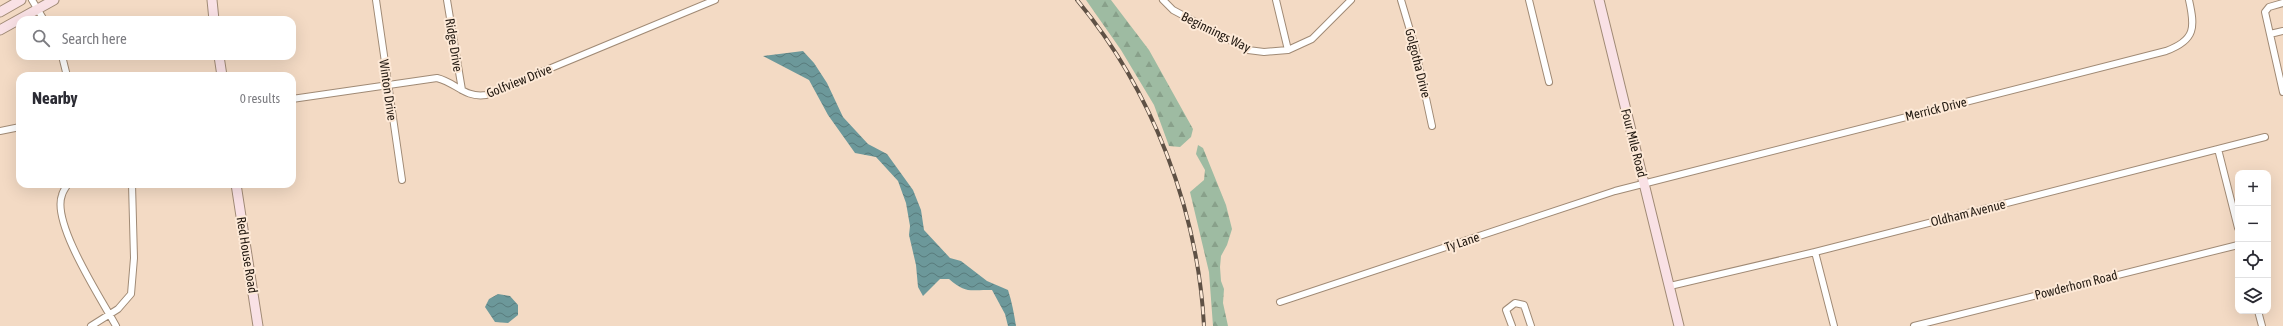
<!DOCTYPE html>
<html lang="en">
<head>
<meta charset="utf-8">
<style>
  :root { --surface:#fff; --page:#f2f2f3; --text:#2b2b33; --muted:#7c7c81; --line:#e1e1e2 }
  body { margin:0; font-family:"Asap Condensed",sans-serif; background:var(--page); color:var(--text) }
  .controls { position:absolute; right:12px; bottom:12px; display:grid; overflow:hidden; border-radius:8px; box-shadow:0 4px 16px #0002 }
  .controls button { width:36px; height:36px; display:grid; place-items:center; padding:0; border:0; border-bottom:1px solid var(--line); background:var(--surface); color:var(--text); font:20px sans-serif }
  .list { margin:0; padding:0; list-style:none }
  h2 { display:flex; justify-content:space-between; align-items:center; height:52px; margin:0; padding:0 16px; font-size:17px }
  h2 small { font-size:13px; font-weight:400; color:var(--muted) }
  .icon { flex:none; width:22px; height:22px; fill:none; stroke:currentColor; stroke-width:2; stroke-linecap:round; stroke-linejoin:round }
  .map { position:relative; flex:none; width:2283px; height:326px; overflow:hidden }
  .search { position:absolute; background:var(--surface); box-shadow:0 4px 16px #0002; left:16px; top:16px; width:280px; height:44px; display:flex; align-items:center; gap:10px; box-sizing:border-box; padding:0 14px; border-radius:12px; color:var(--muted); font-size:15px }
  .panel { position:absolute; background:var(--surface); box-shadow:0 4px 16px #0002; left:16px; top:72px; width:280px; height:116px; border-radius:12px }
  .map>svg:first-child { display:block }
  .forest { fill:url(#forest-firs) }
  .water { fill:url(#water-waves) }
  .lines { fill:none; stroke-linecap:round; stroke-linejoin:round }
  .street-casing { stroke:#a08a75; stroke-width:8 }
  .secondary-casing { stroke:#a08a75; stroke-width:11 }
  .street { stroke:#fff; stroke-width:6 }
  .secondary { stroke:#f9e1e5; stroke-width:9 }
  .rail-casing { stroke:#5f5145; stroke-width:4 }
  .rail { stroke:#fde9d7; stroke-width:2.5; stroke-dasharray:8; stroke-linecap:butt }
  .labels { text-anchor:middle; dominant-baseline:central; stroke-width:4; stroke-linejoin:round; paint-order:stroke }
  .street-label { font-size:13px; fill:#221911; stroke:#fde9d7 }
</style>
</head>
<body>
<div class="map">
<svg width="2283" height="326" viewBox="0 0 2283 326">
  <defs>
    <pattern id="forest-firs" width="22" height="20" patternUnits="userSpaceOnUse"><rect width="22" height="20" fill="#9ebba2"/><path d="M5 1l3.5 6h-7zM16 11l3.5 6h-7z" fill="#88a08a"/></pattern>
    <pattern id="water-waves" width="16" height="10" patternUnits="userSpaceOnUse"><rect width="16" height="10" fill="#6c989a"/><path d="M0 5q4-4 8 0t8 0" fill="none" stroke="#587b7c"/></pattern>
  </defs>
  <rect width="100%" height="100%" fill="#f3dac4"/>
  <!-- forest -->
  <path class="forest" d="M1086 0H1111L1149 50 1193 129 1191 137 1180 147 1169 146 1154 105 1121 50Z
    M1198 145 1203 148 1226 205 1232 229 1227 245 1221 256 1220 267 1221 281 1224 289 1223 303 1228 326H1213L1209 272 1190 192 1204 180 1205 170 1196 154Z"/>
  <!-- water -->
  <path class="water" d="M803 51 814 63 827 83 843 117 868 144 887 154 913 190 921 210 924 230 950 258 961 261 987 281 1008 290C1012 302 1014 314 1016 326H1008L1005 314 992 290C972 289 967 295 949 279H940L923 296 918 287 916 265 909 235 910 226 906 203 898 181 876 157 855 153 828 115 809 80 763 56Z
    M498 294 510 296 518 305V315L508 323 495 322 485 307 489 299Z"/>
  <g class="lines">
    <!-- street casing -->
    <g class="street-casing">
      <path id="street" d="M32 0 44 20
        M376 0 402 180
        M447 0 462 90
        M1163 0 1173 10 1248 50 1264 52 1288 50 1312 39 1351 0
        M1276 0 1288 50
        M1401 0 1415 47 1432 126
        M1529 0 1549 82
        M2283 3 2269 7 2265 12 2283 92
        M2270 34 2283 31
        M62 56 67 76
        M292 99 437 78C457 83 464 98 486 95L715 0
        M0 131 20 127
        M2218 149 2238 228
        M68 184C66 187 63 191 62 195 51 223 102 300 116 326
        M1815 252 1834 326
        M1670 286 1815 252 2265 137
        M1280 302 1615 191 2166 51C2196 40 2195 27 2189 0
        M2258 311 2262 326
        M91 326 118 309 131 294 134 258 132 184
        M1512 326 1506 310 1515 303 1524 305 1531 326
        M1914 326 2238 245"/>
    </g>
    <!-- secondary casing -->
    <g class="secondary-casing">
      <path id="secondary" d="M212 0 214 20
        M1599 0 1679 326
        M0 12 21 0
        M0 30 54 0
        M219 56 222 76
        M236 184 258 326"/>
    </g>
    <!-- street -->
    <use href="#street" class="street"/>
    <!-- secondary -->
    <use href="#secondary" class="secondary"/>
    <!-- rail casing -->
    <g class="rail-casing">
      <path id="rail" d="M1077 0C1152 90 1198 210 1204 326"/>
    </g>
    <!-- rail -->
    <use href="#rail" class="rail"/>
  </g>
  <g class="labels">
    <!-- street labels -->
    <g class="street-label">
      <text transform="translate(1216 32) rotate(26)">Beginnings Way</text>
      <text transform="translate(454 45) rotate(81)">Ridge Drive</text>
      <text transform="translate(1418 63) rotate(76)">Golgotha Drive</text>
      <text transform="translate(519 81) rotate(-22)">Golfview Drive</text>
      <text transform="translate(388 90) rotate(82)">Winton Drive</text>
      <text transform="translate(1936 109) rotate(-14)">Merrick Drive</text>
      <text transform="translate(1634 143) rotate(76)">Four Mile Road</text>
      <text transform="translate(1968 213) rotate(-14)">Oldham Avenue</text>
      <text transform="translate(1462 242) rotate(-18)">Ty Lane</text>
      <text transform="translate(247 255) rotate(81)">Red House Road</text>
      <text transform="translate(2076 285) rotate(-14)">Powderhorn Road</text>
    </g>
  </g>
</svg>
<div class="controls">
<button>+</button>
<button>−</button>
<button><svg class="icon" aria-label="locate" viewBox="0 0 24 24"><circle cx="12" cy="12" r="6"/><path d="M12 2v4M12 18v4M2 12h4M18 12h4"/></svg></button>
<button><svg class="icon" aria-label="layers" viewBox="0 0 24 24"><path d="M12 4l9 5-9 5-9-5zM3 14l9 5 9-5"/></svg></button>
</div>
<div class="search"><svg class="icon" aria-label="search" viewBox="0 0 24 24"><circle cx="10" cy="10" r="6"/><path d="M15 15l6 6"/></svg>Search here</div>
<section class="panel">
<h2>Nearby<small>0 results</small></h2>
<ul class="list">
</ul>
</section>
</div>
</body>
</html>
